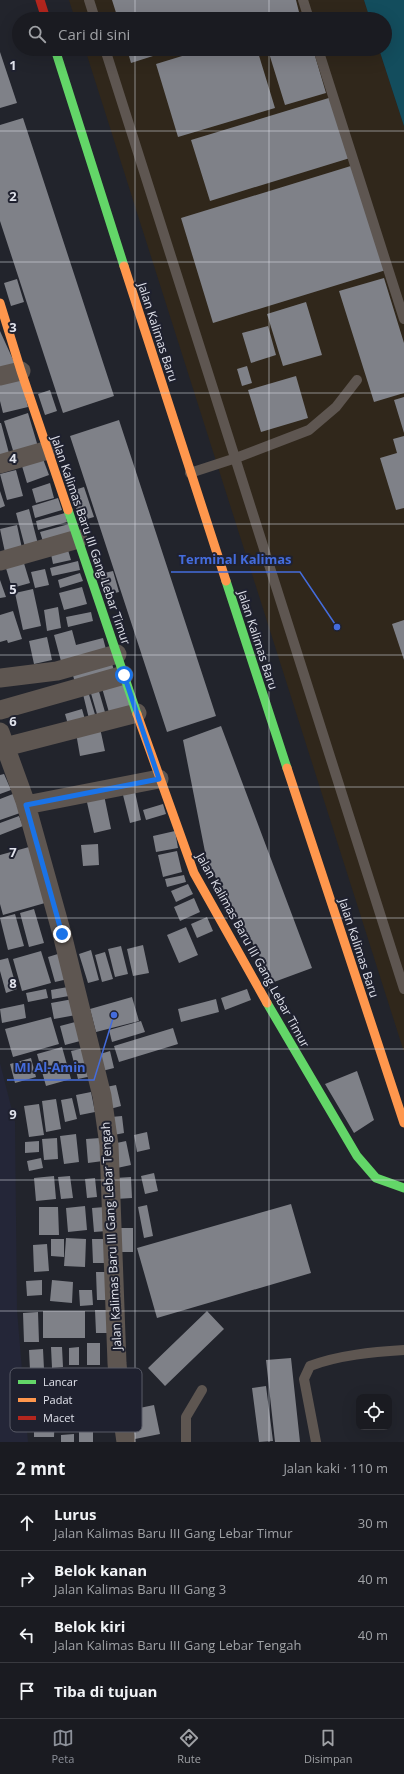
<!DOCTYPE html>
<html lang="id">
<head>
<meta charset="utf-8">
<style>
  :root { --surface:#1a1b21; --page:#23242a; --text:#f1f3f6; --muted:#9fa1a5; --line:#38393f; --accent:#8c9099 }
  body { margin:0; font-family:"Open Sans",sans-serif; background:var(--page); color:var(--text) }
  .controls { position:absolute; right:12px; bottom:12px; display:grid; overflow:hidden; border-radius:8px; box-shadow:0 4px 16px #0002 }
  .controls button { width:36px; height:36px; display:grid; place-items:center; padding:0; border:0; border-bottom:1px solid var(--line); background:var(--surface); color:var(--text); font:20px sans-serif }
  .stop { position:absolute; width:12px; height:12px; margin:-9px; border:3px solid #1a73e8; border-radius:50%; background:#fff }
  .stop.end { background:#1a73e8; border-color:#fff; box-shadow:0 1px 4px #0008 }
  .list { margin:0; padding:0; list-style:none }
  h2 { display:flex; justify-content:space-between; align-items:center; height:52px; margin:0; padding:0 16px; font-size:17px }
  h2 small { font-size:13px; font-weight:400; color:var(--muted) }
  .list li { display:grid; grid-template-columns:26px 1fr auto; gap:12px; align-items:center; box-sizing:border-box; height:56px; padding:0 16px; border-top:1px solid var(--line) }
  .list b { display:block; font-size:15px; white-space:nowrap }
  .list p { margin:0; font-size:13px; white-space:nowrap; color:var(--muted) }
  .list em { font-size:13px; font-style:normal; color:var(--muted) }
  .icon { flex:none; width:22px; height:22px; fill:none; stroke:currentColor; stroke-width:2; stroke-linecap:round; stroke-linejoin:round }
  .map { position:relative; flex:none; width:404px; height:1442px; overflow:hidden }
  .search { position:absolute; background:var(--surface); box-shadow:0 4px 16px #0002; left:12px; right:12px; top:12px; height:44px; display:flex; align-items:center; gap:10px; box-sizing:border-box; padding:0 14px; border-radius:22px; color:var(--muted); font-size:15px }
  .sheet { height:276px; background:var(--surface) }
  nav { display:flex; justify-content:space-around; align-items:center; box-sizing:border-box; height:56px; border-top:1px solid var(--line); background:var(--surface); font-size:11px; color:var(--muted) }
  nav a { display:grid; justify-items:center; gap:2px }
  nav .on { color:var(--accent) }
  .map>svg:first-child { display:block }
  .industrial { fill:#30271b }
  .built { fill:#242638 }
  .water { fill:#134d5d }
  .building { fill:#7f8188 }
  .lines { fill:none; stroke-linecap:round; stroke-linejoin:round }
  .lane { stroke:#5e5651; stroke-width:10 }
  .street { stroke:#5e5651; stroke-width:19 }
  .fast { stroke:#63d668; stroke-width:9 }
  .slow { stroke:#ff974d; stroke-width:9 }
  .jam { stroke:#b3261e; stroke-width:9 }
  .route { stroke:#1a73e8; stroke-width:5 }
  .grid { fill:none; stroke:#e0e2eb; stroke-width:1; stroke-opacity:0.55 }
  .labels { text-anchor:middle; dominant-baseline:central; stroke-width:4; stroke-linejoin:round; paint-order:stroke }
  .street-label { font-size:12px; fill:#e0e2eb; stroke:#1f212f }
  .key { fill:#1f212f; stroke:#595b67; stroke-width:1 }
  .key-label { font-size:11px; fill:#e0e2eb }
  .grid-label { font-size:13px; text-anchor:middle; font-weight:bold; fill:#e0e2eb; stroke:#1f212f; stroke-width:4; stroke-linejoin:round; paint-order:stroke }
  .leader { fill:none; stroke:#446cdc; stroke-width:1.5 }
  .callout-dot { fill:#446cdc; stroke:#1f212f; stroke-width:1.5 }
  .callout-label { font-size:13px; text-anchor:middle; font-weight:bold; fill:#446cdc; stroke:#1f212f; stroke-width:4; stroke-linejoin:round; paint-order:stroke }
</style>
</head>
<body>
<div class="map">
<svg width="404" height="1442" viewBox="0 0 404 1442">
  <rect width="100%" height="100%" fill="#22242c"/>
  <!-- industrial -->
  <path class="industrial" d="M69 0H364L370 19H75Z
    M85 49H379L404 126V1052Z"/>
  <!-- built -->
  <path class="built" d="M0 1063 15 1122 17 1310 28 1442H0Z"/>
  <!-- water -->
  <path class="water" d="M364 0H404V126L379 49H385V19H370Z"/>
  <!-- building -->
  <path class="building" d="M112 0H296L299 12 275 19H118Z
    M127 49H175L131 63Z
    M205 49H257L275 108 178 137 156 64Z
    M273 49H313L326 93 285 105 268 50Z
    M0 52 17 103 0 108Z
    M332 97 350 158 210 201 191 140Z
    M23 118 114 396 63 413 0 221V125Z
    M354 165 386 270 213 323 181 218Z
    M384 278 404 343V393L374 402 339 291Z
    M17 279 24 302 11 306 4 283Z
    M306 302 322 355 283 366 267 314Z
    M268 326 276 355 251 363 242 333Z
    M0 331 15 364 0 368Z
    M247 366 252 383 242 386 237 369Z
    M20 376 28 407 3 413 0 401V381Z
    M296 376 308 418 261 432 248 390Z
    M50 390 57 411 45 415 38 394Z
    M404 397V433L394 400Z
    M28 413 39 450 15 457 4 421Z
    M119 420 216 716 167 732 70 436Z
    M0 423H1L10 457 0 459Z
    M404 436V508L396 510 380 458 397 453 393 439Z
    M43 459 49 475 27 483 22 466Z
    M16 470 23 496 7 500 0 474Z
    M50 483 54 498 36 503 32 489Z
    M84 487 94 517 80 521 71 491Z
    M0 491 5 506 0 508Z
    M58 498 62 510 35 518 32 506Z
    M29 509 39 548 26 551 16 513Z
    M65 513 67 522 38 530 36 521Z
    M69 524 73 537 44 545 40 532Z
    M17 525 23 553 6 557 0 529Z
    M68 550 71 560 53 564 51 554Z
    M23 560 30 583 12 588 5 565Z
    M78 561 80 570 52 576 50 568Z
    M45 569 49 585 35 588 31 572Z
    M113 571 119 592 106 595 100 574Z
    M80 573 83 581 60 588 58 580Z
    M0 580 6 597 0 598Z
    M82 587 87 604 64 610 59 593Z
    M33 589 41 626 23 630 15 593Z
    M58 607 61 628 47 631 44 610Z
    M13 611 22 639 8 643 7 640 0 642V615Z
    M91 612 93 621 68 627 66 617Z
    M404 620V660L392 624Z
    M72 630 76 645 103 638 107 653 62 665 54 635Z
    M47 637 52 660 34 664 29 641Z
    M111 660 115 674 76 686 72 672Z
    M124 682 132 709 110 716 102 688Z
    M87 688 97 721 90 723 82 690Z
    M98 688 107 719 99 721 90 690Z
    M82 709 86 723 69 728 65 714Z
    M221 726 312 968 274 982 207 862 183 740Z
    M100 728 105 751 80 756 76 733Z
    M4 774 11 790 0 794V775Z
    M135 792 141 820 130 823 123 795Z
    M13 794 20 813 0 820V799Z
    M104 795 111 829 94 833 86 798Z
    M163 804 166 814 146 820 143 810Z
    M19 816 23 826 0 835V823Z
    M175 831 178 848 156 852 153 836Z
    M98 844 99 865 83 866 81 845Z
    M29 847 45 903 3 915 0 904V855Z
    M177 851 182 872 163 877 158 855Z
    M184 875 186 882 167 887 165 879Z
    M188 884 193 894 176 902 171 891Z
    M194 898 200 912 180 921 174 907Z
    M34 909 44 943 29 947 20 913Z
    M15 914 24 946 8 950 0 918Z
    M207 917 213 931 197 938 191 924Z
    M186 927 198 955 179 963 167 935Z
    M143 945 149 973 133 976 127 949Z
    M121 946 128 974 115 977 108 949Z
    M91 950 99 980 88 983 79 954Z
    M41 951 51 983 22 991 13 959Z
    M105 952 113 979 102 982 95 955Z
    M61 953 68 979 55 982 48 957Z
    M8 958 17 989 6 993 0 971V960Z
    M68 987 69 996 52 999 51 990Z
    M46 989 48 998 28 1002 26 993Z
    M247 989 251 1000 225 1010 221 998Z
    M132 997 139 1021 96 1032 90 1009Z
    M73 999 76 1015 54 1019 51 1003Z
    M216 999 219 1012 181 1022 178 1009Z
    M24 1004 26 1018 2 1023 0 1009Z
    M51 1017 59 1044 13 1057 5 1029Z
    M79 1021 84 1040 65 1045 60 1026Z
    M141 1021 145 1032 112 1042 109 1030Z
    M173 1028 178 1044 119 1062 114 1046Z
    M62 1047 71 1079 46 1086 37 1054Z
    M85 1048 92 1076 78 1079 71 1051Z
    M110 1051 114 1068 102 1071 97 1055Z
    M31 1058 36 1077 15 1083 10 1064Z
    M357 1071 374 1120 354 1133 325 1084Z
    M116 1085 121 1106 110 1109 106 1087Z
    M91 1092 95 1112 80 1115 76 1095Z
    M72 1098 77 1119 65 1122 61 1100Z
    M56 1099 61 1129 46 1132 42 1101Z
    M39 1104 44 1135 29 1137 24 1106Z
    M122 1116 124 1133 114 1135 111 1117Z
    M147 1132 150 1149 137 1152 134 1135Z
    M76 1134 79 1162 64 1164 60 1136Z
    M57 1138 58 1159 44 1160 42 1139Z
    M100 1138 103 1161 88 1163 86 1139Z
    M39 1141V1152L25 1153V1142Z
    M126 1141 131 1165 117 1168 112 1144Z
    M41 1158 43 1168 29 1171 27 1161Z
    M154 1173 158 1191 145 1194 141 1176Z
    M54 1176 56 1199 36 1201 34 1178Z
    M70 1176 73 1198 61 1199 58 1177Z
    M131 1177 132 1198 116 1199 115 1178Z
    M95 1178 97 1197 87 1198 85 1179Z
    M291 1204 311 1273 157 1318 137 1248Z
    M147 1205 153 1236 144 1238 138 1207Z
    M85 1206 87 1230 68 1232 66 1208Z
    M39 1207H58L59 1235H39Z
    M105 1207 107 1231 94 1232 92 1208Z
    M120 1228H133V1252H121Z
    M66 1238 86 1239 85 1267 64 1266Z
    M51 1239H64V1257L51 1256Z
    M92 1239H106V1263H93Z
    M47 1244 49 1271 34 1272 33 1245Z
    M96 1272H110L111 1300H97Z
    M42 1280V1295L27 1296 26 1281Z
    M52 1280 73 1282 72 1303 50 1301Z
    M79 1290H92L93 1305 80 1306Z
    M95 1310H109L110 1333H96Z
    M43 1311H85V1338H43Z
    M207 1311 224 1329 165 1386 148 1368Z
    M38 1312 39 1342H24L23 1313Z
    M87 1343H100V1365H87Z
    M51 1347H62L63 1367 52 1368Z
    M79 1347V1365H69V1348Z
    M43 1349 44 1369 30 1370 29 1350Z
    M291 1358 300 1442H275L266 1360Z
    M266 1386 273 1441 259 1442 252 1388Z
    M154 1405 160 1434 135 1439 130 1410Z
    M34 1412H55L54 1437H34Z
    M79 1431H93V1442H79Z
    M74 1434V1442H61V1435Z"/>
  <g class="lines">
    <!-- lane -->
    <path class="lane" d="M89 0 95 19
      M303 0 309 19
      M105 49 404 989
      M318 49 404 319
      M190 473 236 458 309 430 336 407 357 380
      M186 1442V1417L202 1390
      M316 1442 304 1379 310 1366C339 1355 373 1352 404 1350"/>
    <!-- street -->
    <path class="street" d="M0 376 21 371
      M0 464 48 450
      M0 561 78 539
      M0 678 57 671 117 654
      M0 710 124 675
      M0 732 25 801 62 934 102 1096 109 1145 117 1363 120 1399 126 1442
      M5 747 137 713
      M26 805 159 779"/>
    <!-- fast -->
    <path class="fast" d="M55 49 124 266
      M68 510 137 714
      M226 581 287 768
      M267 1003 357 1156 376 1178 404 1188"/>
    <!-- slow -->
    <path class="slow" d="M124 266 226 581
      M0 303 21 371 68 510
      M137 714 194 873 267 1003
      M287 768 404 1123"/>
    <!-- jam -->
    <path class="jam" d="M40 0 46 19"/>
  </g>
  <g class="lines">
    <!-- route -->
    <path class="route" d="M62 934 26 805 159 779 124 675"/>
  </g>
  <!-- grid -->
  <path class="grid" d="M135 0V19M269 0V19M135 49V1442M269 49V1442M0 131H404M0 262H404M0 393H404M0 524H404M0 655H404M0 787H404M0 918H404M0 1049H404M0 1180H404M0 1311H404"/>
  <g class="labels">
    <!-- street labels -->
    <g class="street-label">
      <text transform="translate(158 332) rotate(72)">Jalan Kalimas Baru</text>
      <text transform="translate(91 540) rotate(71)">Jalan Kalimas Baru III Gang Lebar Timur</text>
      <text transform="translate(258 640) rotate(72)">Jalan Kalimas Baru</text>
      <text transform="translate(359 948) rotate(72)">Jalan Kalimas Baru</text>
      <text transform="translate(253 950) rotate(61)">Jalan Kalimas Baru III Gang Lebar Timur</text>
      <text transform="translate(111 1236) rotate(-93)">Jalan Kalimas Baru III Gang Lebar Tengah</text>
    </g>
  </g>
  <!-- legend -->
  <rect x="10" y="1368" width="132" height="64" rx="6" class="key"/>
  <rect x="18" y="1380" width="18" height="4" fill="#63d668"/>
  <rect x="18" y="1398" width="18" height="4" fill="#ff974d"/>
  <rect x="18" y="1416" width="18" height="4" fill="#b3261e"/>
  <g class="key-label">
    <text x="43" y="1386">Lancar</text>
    <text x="43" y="1404">Padat</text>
    <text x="43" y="1422">Macet</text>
  </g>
  <g class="grid-label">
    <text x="13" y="70">1</text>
    <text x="13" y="201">2</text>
    <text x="13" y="332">3</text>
    <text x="13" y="463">4</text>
    <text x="13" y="594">5</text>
    <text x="13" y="726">6</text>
    <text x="13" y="857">7</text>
    <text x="13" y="988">8</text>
    <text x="13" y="1119">9</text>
  </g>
  <!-- callouts -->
  <path class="leader" d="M337 627L300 572H171M114 1015L94 1080H7"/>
  <g class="callout-dot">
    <circle cx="337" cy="627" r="4"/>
    <circle cx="114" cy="1015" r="4"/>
  </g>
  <g class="callout-label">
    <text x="235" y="564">Terminal Kalimas</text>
    <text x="50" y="1072">MI Al-Amin</text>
  </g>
</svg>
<div class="controls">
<button><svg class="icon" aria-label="locate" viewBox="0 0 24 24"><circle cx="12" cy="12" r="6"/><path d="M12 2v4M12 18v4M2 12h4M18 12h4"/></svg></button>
</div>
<div class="stop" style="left:124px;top:675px"></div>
<div class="stop end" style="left:62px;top:934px"></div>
<div class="search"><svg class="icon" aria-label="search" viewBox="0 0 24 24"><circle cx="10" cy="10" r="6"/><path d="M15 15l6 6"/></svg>Cari di sini</div>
</div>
<section class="sheet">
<h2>2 mnt<small>Jalan kaki · 110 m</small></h2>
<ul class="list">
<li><svg class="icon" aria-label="ahead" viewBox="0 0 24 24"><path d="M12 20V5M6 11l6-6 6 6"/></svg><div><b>Lurus</b><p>Jalan Kalimas Baru III Gang Lebar Timur</p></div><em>30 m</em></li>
<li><svg class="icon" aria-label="right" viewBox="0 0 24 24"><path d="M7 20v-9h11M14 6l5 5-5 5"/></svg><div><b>Belok kanan</b><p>Jalan Kalimas Baru III Gang 3</p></div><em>40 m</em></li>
<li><svg class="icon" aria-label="left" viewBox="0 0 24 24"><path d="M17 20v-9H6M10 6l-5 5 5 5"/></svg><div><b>Belok kiri</b><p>Jalan Kalimas Baru III Gang Lebar Tengah</p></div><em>40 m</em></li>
<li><svg class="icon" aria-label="arrive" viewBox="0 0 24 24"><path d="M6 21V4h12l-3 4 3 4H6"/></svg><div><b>Tiba di tujuan</b></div></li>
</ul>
</section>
<nav>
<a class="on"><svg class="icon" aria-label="map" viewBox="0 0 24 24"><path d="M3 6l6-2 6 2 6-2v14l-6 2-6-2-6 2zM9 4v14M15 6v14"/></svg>Peta</a>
<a><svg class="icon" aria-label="directions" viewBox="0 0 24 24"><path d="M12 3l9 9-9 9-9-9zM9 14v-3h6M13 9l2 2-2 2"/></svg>Rute</a>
<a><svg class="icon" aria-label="saved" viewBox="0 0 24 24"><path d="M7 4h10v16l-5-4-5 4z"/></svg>Disimpan</a>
</nav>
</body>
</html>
